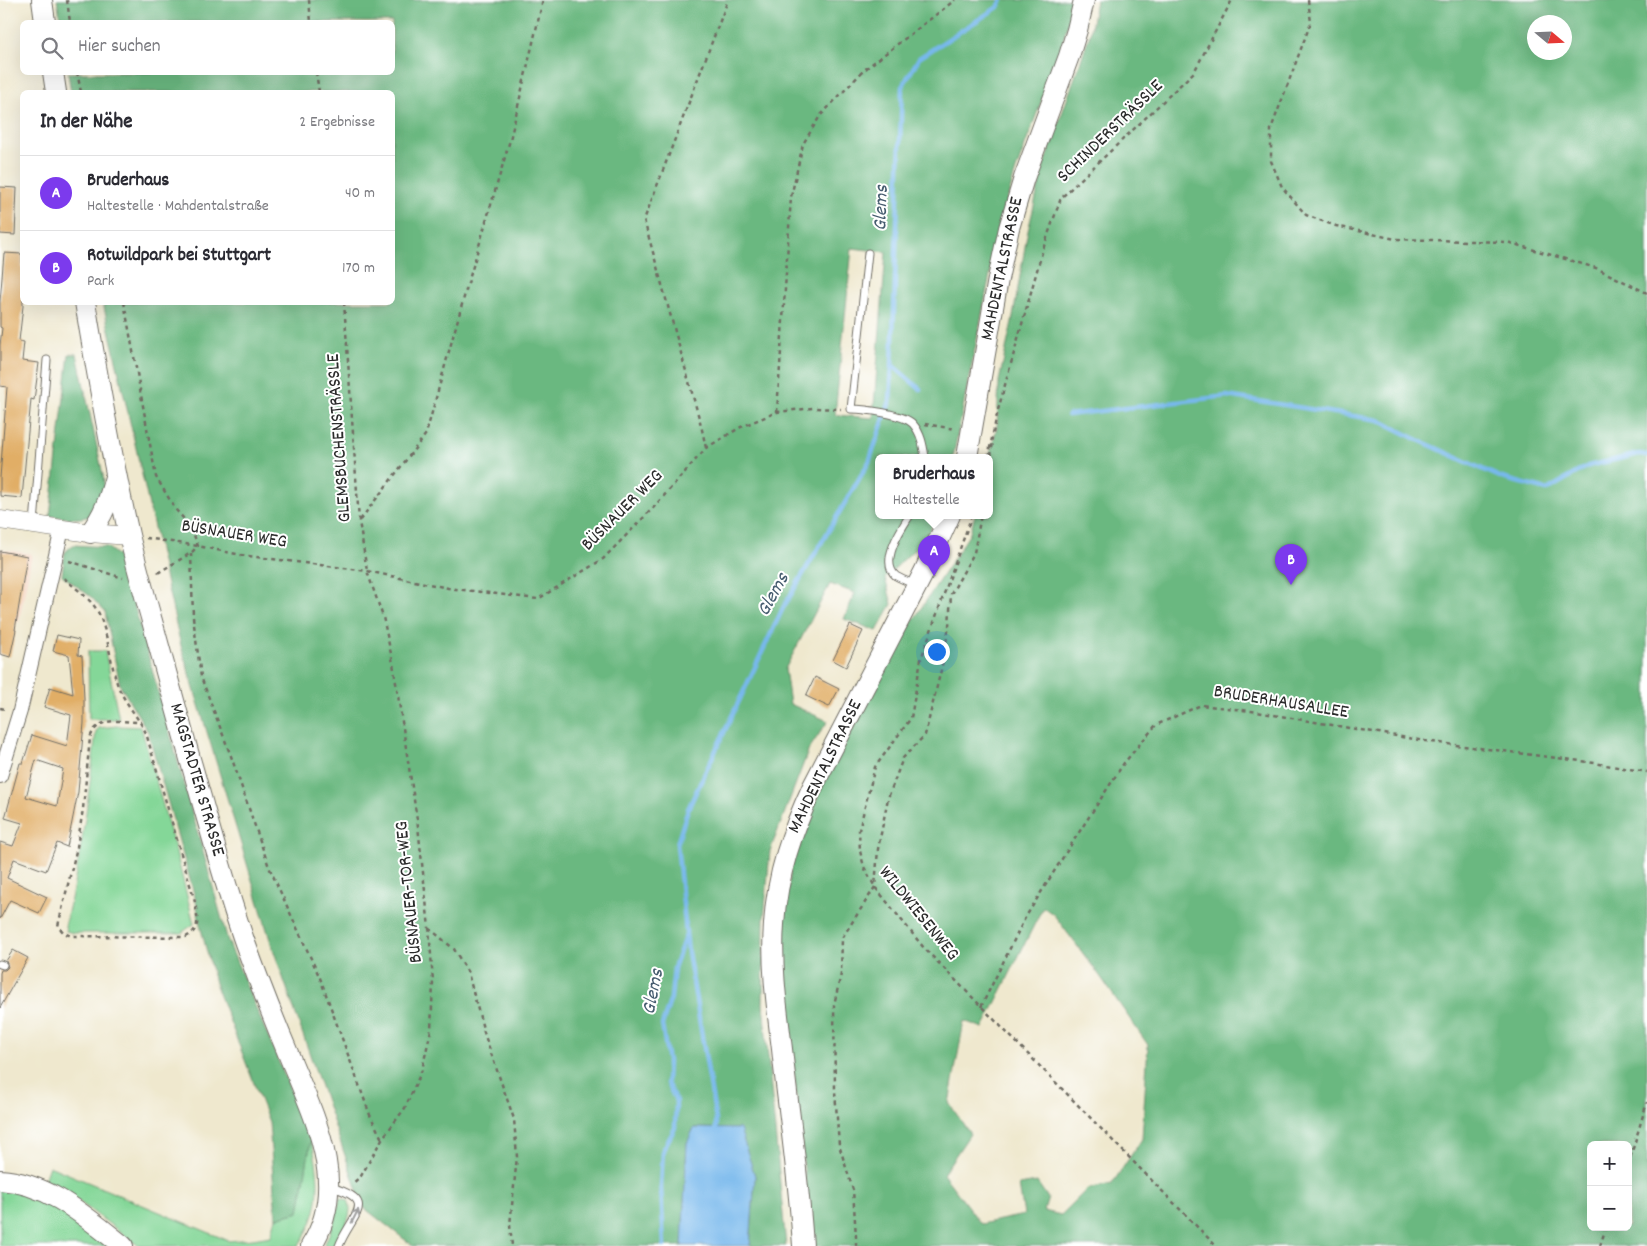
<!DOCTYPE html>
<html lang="de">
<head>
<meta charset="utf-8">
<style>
  :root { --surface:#fff; --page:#f2f2f3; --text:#2b2b33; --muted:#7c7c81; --line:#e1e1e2; --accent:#7c3aed }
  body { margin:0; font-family:Dekko,sans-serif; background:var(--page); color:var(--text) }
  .controls { position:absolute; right:15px; bottom:15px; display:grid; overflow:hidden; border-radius:8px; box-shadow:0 5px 20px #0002 }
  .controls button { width:45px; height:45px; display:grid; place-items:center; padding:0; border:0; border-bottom:1px solid var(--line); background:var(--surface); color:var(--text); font:25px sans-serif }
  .compass { position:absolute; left:1527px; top:15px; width:45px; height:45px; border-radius:50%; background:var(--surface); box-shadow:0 5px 20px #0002; rotate:109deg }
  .you { position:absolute; left:936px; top:651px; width:18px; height:18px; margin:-12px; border:4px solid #fff; border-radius:50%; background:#1a73e8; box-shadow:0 0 0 8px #1a73e833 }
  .badge { display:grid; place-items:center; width:32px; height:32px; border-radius:50%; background:var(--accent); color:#fff; font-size:16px; font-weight:700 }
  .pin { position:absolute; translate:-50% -41px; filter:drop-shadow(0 1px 2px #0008) }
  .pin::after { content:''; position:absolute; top:26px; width:18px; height:15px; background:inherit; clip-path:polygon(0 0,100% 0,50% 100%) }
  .popup { position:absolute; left:875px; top:454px; width:118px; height:65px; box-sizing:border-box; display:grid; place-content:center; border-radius:8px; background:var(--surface); filter:drop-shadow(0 1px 4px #0005); font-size:16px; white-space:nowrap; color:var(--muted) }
  .popup b { font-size:19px; color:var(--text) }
  .popup::after { content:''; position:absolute; left:50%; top:100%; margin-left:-10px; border:10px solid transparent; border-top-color:var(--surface) }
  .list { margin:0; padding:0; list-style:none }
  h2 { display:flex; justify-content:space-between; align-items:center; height:65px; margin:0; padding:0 20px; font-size:21px }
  h2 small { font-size:16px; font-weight:400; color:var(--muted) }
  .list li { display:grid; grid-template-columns:32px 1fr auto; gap:15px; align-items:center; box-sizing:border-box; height:75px; padding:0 20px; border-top:1px solid var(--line) }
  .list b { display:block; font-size:19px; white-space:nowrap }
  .list p { margin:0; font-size:16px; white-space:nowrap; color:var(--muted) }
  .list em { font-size:16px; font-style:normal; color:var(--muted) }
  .icon { flex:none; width:28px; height:28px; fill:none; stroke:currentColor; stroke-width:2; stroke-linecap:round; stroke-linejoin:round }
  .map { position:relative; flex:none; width:1647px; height:1246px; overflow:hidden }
  .search { position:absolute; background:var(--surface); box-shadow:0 5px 20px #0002; left:20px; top:20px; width:375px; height:55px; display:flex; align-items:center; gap:12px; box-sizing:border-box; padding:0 18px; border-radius:8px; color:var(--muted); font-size:19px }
  .panel { position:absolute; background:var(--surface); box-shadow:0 5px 20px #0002; left:20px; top:90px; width:375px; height:215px; border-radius:8px }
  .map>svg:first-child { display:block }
  .built { fill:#f4d3c0 }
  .green { fill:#84d798; stroke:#588162 }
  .forest { fill:#6bb880; stroke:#4b7256; fill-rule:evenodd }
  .water { fill:#77b8ec; stroke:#51728c }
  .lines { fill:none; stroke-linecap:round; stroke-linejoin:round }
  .stream { stroke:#77b8ec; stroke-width:4.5 }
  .building { fill:#e1ae66; fill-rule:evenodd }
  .service-casing { stroke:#706d64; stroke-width:9 }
  .minor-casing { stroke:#706d64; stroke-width:16 }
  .tertiary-casing { stroke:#706d64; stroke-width:19 }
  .secondary-casing { stroke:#706d64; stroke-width:22 }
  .path { stroke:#706d64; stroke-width:2.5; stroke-dasharray:4 4; stroke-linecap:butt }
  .service { stroke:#fff; stroke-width:7 }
  .minor { stroke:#fff; stroke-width:14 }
  .tertiary { stroke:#fff; stroke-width:18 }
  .secondary { stroke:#fff; stroke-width:20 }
  .oneway { stroke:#a0a0a0 }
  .labels { text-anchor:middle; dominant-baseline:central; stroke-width:4; stroke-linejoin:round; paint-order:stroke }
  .street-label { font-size:19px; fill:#2b2b2b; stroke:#fff }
  .water-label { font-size:20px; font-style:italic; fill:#465c6f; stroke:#fff }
</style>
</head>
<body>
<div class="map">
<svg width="1647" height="1246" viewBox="0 0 1647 1246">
  <rect width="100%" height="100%" fill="#fff"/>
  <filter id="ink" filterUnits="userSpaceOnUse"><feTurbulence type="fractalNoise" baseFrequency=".02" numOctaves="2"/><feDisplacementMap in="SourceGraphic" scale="10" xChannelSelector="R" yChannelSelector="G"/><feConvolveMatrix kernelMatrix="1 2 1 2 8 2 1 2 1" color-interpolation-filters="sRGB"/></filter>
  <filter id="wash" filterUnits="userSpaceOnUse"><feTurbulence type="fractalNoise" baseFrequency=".0096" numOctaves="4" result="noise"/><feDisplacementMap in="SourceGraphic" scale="20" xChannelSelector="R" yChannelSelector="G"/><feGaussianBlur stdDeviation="1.12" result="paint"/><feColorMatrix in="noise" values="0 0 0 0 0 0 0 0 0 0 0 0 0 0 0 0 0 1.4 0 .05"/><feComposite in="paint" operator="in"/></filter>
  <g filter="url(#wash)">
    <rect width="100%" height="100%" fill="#efe8ce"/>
    <!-- built -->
    <path class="built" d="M0 549 32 554 19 622 0 619Z"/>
    <!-- green -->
    <path class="green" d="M88 651H105L119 719H89Z
      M117 726 141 727 176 852 194 924 181 933H74L66 931 65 926C80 862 89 797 96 731L99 728Z
      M311 1139C321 1178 323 1212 298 1246H139L69 1194 44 1180 49 1166 229 1241 253 1239 271 1236 276 1218 299 1212Z
      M0 1189C43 1192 75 1220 107 1246H0Z
      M340 1198 348 1200C355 1215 341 1233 334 1246H324L335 1220Z"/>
    <!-- forest -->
    <path class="forest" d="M57 0H1074L1061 48 1016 170 1001 220 953 457H879V515H933L930 534 885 578 892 604 877 631 844 619 855 593 830 584 785 669 790 704 828 721 809 749 770 851 764 919 763 1004 786 1246H750L755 1176 739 1129 694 1128 687 1143 682 1246H413L363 1207 271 943 181 646 103 303 392 302V92H71L68 73 392 72V22H61ZM852 248 886 252 873 418 835 415Z
      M1096 0H1647V1246H812L780 938 794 851 829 772 903 636 969 535 975 515H989V458L997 426 999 381 1013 317 1027 235 1044 164 1081 60 1090 34ZM1534 22H1564V52H1534ZM1043 907 1054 915 1100 976 1148 1045 1142 1139 1112 1184 1087 1189 1061 1215 1044 1211 1048 1198 1037 1182 1019 1185 1024 1215 981 1224 943 1174 970 1134 949 1103 964 1021 983 1028ZM1591 1145H1628V1227H1591Z
      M69 354H77L103 475 105 491 91 516C77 520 65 518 50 516Z
      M73 545 107 547 121 558 228 941 311 1139 299 1212 276 1218 269 1122 215 983 200 925 196 901 148 732 120 685 105 612 91 597 62 575 65 552Z"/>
    <!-- water -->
    <path class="water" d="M694 1128 740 1129 755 1176 750 1246H682L687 1143Z"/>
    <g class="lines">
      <!-- stream -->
      <path class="stream" d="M892 365 920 389
        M1068 415 1227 396 1379 420 1414 438 1502 478 1547 490 1588 466 1639 454 1647 455
        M716 1134V1120L688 952 677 844 688 809 783 608 869 462 890 401 892 365 902 87 919 58 998 7 1002 0
        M664 1246 661 1187 663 1150 675 1128 676 1101 667 1083 668 1061 662 1025 671 998 674 968 685 937"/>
    </g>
    <g id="blocks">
      <!-- building -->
      <path class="building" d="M0 187 17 188 15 235 0 234Z
        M4 253 22 254 23 306 19 341 24 342 22 361 39 363 34 400 31 399 22 498 0 496V478L7 387 0 386V345L2 328 0 327V302Z
        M0 551 27 556 15 630H16L10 657 0 654Z
        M850 625 863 631 846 667 833 660Z
        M57 635 79 640 78 655 82 656 84 699V723L78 792 67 847 57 843 46 871 14 859 7 878 47 897 39 913 10 900 0 919V842L13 846 22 823 5 818 20 763H23L32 735 67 746 71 715 44 707 50 687 73 694 69 655 53 651ZM36 760 63 769 57 806 26 797Z
        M815 677 839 689 829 707 806 696Z
        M13 950 28 958 0 1008V973L1 970H5L8 967 6 961Z"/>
    </g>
  </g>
  <g filter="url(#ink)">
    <use href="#blocks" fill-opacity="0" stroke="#706d64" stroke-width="1"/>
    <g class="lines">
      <!-- service casing -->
      <g class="service-casing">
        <path id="service" d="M868 253 851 409C864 409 904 414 913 424 921 433 923 445 925 457
          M910 515C901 529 879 562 896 576 901 579 909 582 914 584
          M34 524 47 360
          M0 964 3 965
          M331 1187C380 1201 351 1215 339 1246"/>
      </g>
      <!-- minor casing -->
      <g class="minor-casing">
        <path id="minor" d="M0 776 20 711 62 529"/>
      </g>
      <!-- tertiary casing -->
      <g class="tertiary-casing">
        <path id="tertiary" d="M0 520 90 533 129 536"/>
      </g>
      <!-- secondary casing -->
      <g class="secondary-casing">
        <path id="secondary" d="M42 0 45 22
          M53 72 56 92
          M85 302C98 380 112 458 129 535 136 564 144 593 152 621 165 667 177 713 190 759 208 821 224 883 245 943 259 982 274 1020 290 1058 314 1116 350 1186 311 1246
          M967 457 998 279 1009 228 1024 178 1069 56 1077 30 1084 0
          M90 533C104 514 109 500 115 477
          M0 1180C49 1183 86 1217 123 1246
          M803 1246C799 1180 789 1115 782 1049 777 1008 771 966 774 924 777 874 792 831 813 786L925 570 950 515"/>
      </g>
      <!-- path -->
      <path class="path" d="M67 0 70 22
        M309 0 311 22
        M1308 0 1311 22 1271 129V161L1282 187 1306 215 1336 226 1395 239 1507 242 1596 268 1647 293
        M77 72 81 92
        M316 72 319 92
        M124 302 156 477 176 510 191 527 198 546 191 553 156 574
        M344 302 359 521 367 571 383 617 393 663 418 826 429 928 433 982 431 1030 422 1070 405 1108 382 1139 361 1176 352 1184
        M777 412 791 197 803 144 820 116 864 70 955 0
        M925 424 955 429
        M706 448 701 425 644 220 728 0
        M988 457 998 410 1043 249 1061 198 1194 72 1232 0
        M989 472 993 441
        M972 515 921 659 911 718 875 767 859 830 860 851 864 867 875 887 924 948 1216 1246
        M360 520 426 434 466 290 510 140 543 0
        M146 538 198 546 241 555 367 571 448 588 538 599 603 559 654 507 706 448 741 427 777 412 813 408 841 409
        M191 553 193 617 201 677 231 756 269 867 320 978 370 1115 382 1139
        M69 561 123 578
        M64 578C76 589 92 599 99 614 109 637 110 663 118 686 125 703 138 717 146 733L195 902C197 918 202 928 186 937L71 936 64 933 58 926 77 847 83 809 90 738C98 715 121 722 141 722
        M0 708 6 709
        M429 928 454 949 468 973 485 1036 514 1119 517 1157 510 1225 512 1246
        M981 1007 1025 918 1065 854 1124 763 1156 725 1201 705 1251 711 1425 741 1588 762 1647 772
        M1628 1165 1647 1102
        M856 1246V1237L853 1190 839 1145 835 1091 834 1005 841 974 842 938 875 887 878 849 888 798 903 758 925 735 942 666 949 626 951 594 974 553 981 515
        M1600 1246 1606 1227"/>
      <!-- service -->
      <use href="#service" class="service"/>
      <!-- minor -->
      <use href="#minor" class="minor"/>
      <!-- tertiary -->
      <use href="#tertiary" class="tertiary"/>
      <!-- secondary -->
      <use href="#secondary" class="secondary"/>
    </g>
    <!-- one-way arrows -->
    <defs><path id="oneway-shaft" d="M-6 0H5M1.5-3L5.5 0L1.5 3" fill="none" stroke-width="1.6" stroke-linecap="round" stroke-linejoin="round" transform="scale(1.25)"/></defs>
    <use class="oneway" href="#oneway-shaft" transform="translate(355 1216) rotate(-63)"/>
  </g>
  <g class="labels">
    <!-- street labels -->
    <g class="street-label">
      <text transform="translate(1111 132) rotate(-44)">SCHINDERSTRÄSSLE</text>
      <text transform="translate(1003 269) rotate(-78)">MAHDENTALSTRASSE</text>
      <text transform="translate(340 438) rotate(-94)">GLEMSBUCHENSTRÄSSLE</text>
      <text transform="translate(623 511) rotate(-45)">BÜSNAUER WEG</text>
      <text transform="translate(234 535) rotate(9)">BÜSNAUER WEG</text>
      <text transform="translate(1281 703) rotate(9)">BRUDERHAUSALLEE</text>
      <text transform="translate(826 767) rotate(-64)">MAHDENTALSTRASSE</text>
      <text transform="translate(196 780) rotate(74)">MAGSTADTER STRASSE</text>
      <text transform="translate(410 892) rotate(-96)">BÜSNAUER-TOR-WEG</text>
      <text transform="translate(918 914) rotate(51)">WILDWIESENWEG</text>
    </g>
    <!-- water labels -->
    <g class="water-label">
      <text transform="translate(882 208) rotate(-88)">Glems</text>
      <text transform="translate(774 595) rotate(-61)">Glems</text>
      <text transform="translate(654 992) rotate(-79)">Glems</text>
    </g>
  </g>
</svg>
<div class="controls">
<button>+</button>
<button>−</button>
</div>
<svg class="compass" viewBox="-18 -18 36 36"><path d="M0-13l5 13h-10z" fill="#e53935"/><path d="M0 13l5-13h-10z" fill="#7c7c81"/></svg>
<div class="you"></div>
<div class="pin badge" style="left:934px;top:576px">A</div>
<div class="popup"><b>Bruderhaus</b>Haltestelle</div>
<div class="pin badge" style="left:1291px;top:585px">B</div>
<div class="search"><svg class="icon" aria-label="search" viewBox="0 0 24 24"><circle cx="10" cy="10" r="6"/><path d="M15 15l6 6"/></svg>Hier suchen</div>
<section class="panel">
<h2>In der Nähe<small>2 Ergebnisse</small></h2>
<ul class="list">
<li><span class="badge">A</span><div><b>Bruderhaus</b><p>Haltestelle · Mahdentalstraße</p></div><em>40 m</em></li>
<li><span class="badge">B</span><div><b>Rotwildpark bei Stuttgart</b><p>Park</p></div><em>170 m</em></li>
</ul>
</section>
</div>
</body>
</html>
